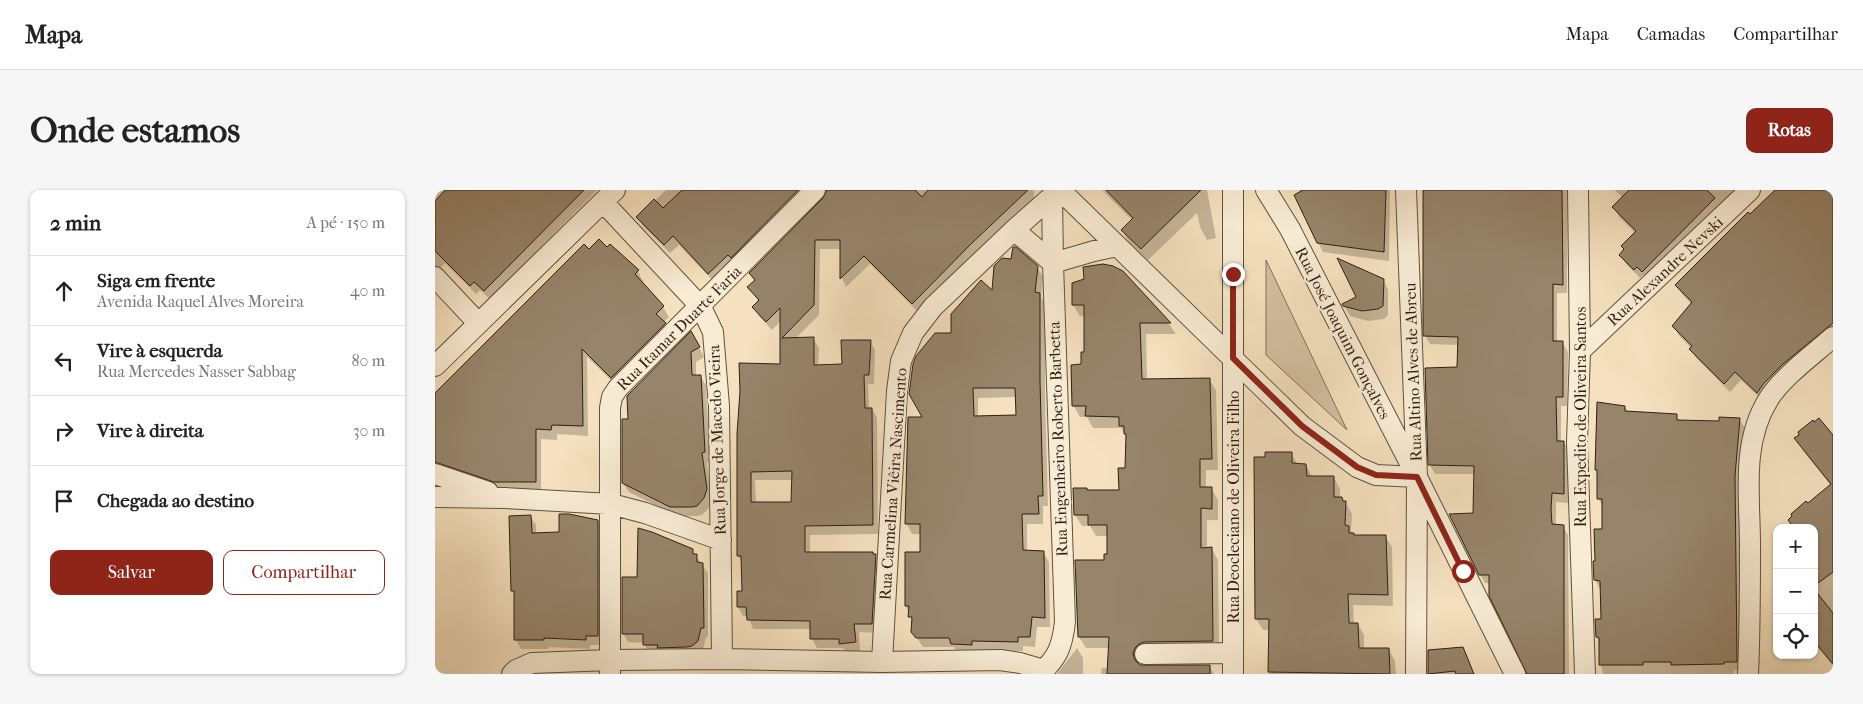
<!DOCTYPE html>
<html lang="pt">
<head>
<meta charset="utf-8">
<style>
  :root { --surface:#fff; --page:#f6f6f6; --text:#222; --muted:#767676; --line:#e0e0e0; --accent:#8f2418 }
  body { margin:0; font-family:"IM FELL French Canon",serif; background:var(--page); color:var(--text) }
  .controls { position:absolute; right:15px; bottom:15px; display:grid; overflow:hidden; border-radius:10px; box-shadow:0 1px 4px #0004 }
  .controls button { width:45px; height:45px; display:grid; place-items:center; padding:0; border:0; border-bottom:1px solid var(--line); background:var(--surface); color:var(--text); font:25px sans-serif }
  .stop { position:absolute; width:15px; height:15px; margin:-11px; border:4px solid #8f2418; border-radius:50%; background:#fff }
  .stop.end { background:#8f2418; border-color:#fff; box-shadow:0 1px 5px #0008 }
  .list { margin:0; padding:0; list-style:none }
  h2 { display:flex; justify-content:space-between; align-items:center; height:65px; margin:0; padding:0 20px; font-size:21px }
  h2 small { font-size:16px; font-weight:400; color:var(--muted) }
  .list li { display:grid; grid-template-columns:32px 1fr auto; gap:15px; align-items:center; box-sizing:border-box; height:70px; padding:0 20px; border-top:1px solid var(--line) }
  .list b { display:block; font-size:19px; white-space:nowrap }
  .list p { margin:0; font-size:16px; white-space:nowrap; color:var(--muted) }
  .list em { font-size:16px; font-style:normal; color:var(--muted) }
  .actions { display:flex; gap:10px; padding:15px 20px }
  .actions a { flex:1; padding:11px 0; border:1px solid var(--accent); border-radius:10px; text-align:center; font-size:18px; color:var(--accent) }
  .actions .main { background:var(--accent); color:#fff }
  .icon { flex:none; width:28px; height:28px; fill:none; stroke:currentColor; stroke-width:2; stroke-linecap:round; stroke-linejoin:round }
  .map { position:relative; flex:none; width:1398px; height:484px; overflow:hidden; border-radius:10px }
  header { display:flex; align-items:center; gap:30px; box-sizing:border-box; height:70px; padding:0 25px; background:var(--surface); border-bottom:1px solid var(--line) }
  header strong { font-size:24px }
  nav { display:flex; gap:28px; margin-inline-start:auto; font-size:18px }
  .intro { display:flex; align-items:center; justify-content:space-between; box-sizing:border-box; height:120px; padding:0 30px }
  h1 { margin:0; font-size:35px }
  .button { padding:12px 22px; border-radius:10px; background:var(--accent); color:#fff; font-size:18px; font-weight:700 }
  main { display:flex; gap:30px; padding:0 30px }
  aside { flex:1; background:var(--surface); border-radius:10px; box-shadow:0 1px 4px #0004 }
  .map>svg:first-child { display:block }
  .green { fill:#d3c0a1; stroke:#817059 }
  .shadow { fill:#0003; fill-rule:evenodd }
  .building { fill:#96846b; stroke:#2f1f11; fill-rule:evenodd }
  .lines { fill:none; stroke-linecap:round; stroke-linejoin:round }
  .minor-casing { stroke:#60503c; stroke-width:22 }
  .minor { stroke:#f8ecd5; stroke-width:20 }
  .route { stroke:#8f2418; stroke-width:6 }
  .labels { text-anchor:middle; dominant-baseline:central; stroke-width:4.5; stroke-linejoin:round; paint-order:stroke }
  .street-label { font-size:16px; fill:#2f1f11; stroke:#f8ecd5 }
</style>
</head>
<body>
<header>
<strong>Mapa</strong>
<nav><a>Mapa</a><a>Camadas</a><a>Compartilhar</a></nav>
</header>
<div class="intro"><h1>Onde estamos</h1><a class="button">Rotas</a></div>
<main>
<aside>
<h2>2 min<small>A pé · 150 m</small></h2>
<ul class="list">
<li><svg class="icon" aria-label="ahead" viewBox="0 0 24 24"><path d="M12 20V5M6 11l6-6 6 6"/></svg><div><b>Siga em frente</b><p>Avenida Raquel Alves Moreira</p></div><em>40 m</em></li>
<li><svg class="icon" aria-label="left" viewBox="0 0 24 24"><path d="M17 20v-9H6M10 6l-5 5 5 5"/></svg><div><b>Vire à esquerda</b><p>Rua Mercedes Nasser Sabbag</p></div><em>80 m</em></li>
<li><svg class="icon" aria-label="right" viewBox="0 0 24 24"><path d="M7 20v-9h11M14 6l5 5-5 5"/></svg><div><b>Vire à direita</b></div><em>30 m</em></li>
<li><svg class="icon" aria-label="arrive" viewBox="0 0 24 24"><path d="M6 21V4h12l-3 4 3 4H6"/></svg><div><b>Chegada ao destino</b></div></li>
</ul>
<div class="actions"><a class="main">Salvar</a><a>Compartilhar</a></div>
</aside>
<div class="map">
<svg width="1398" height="484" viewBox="0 0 1398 484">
  <rect width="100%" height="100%" fill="#f5e1bf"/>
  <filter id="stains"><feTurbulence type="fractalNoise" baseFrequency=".004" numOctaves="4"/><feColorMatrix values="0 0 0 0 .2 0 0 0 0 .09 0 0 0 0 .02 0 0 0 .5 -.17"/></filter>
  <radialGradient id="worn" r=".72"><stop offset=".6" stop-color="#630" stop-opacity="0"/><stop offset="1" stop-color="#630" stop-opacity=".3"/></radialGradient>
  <!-- green -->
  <path class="green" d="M831 70 912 240 831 165Z"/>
  <!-- shadow -->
  <path class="shadow" d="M8 0H162L55 109 45 100 41 104 10 73 3 80 0 77V12L10 2Z
    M231 0H378L279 92 244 55 235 63 208 36 203 27Z
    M393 0H598L599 2V8L542 62 483 122 435 74 411 97 407 88 406 59H385L384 125 360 149H378L384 158 383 176 408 175 435 151 440 160 439 194H433L434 219H437L442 228 443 344 375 345V363L440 365 446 374 442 443 424 442 425 461 410 462 408 458H382L377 449V439H318L313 426H308L303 417V402H308V373L303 366V244L347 176V130L337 140 324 126 319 117 324 112 314 97 320 91 316 83 390 9ZM320 290H358L357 313H321Z
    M667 0H772L781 48 772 50 765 37 762 23 713 70 694 52 687 40 697 30Z
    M864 0H955L954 71 888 62 883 52Z
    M990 0H1132V103H1122V152H1127L1133 162 1132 216H1126V252H1129L1134 261 1133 313 1121 312V335L1128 336 1133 345 1134 484H1093L1055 393H1050L1045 384 1040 324V284H1000L995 275 1023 178 1024 155 995 154 990 145Z
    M1180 0H1304L1213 90 1208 85 1205 88 1191 74 1186 65 1200 43 1184 27 1179 18 1188 8Z
    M1341 0H1398V146L1328 211 1306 190 1295 202 1261 168 1256 158 1244 146 1239 136 1257 115 1247 104 1241 95Z
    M154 61 203 81 208 92 207 93 228 117 234 127 228 133 235 144 183 197 152 167 153 246 122 244V250L106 249V302H66L33 290 0 272V206Z
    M602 77 608 87 606 107 610 114V202L613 316H608V334H592V362H608L614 372 615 437H602L600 457 588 456V461L542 460V464H523L519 457H488L478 442V432L471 416 486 363V344H477L472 334 489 228 517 145 558 103ZM581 207 582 227H543V208Z
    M687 82 734 134 741 144H711L712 190 774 189 781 200 783 280H771V298H776L783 310V330H772V359H777L783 370 784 463 706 470 704 476H774L779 484H666L667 478H673L674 458H651L644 447 674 365 673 346H661L655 336H647L640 325 652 299 653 301H685L691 279 692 247 686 238H658L652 227H645L638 215 651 163 650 126H645L638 115Z
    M948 90 953 99V125L949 129 933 131 915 126 908 114 922 108Z
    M261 152 269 167 261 172V186H265L271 195 275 271 272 273 276 308 274 318 267 325 262 326H241L194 302 188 293 195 230Z
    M1190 217 1193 223 1241 226 1244 231 1285 232 1304 229 1310 238 1304 296 1306 481 1299 480V484H1168L1166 475V453L1162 447 1167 430V399H1165L1160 390 1168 340V317L1163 308V283L1161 280Z
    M1398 247V476L1379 453V338L1373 315 1396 296 1369 262 1361 249Z
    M856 263 863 275H871L877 287 899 288 905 299V308L911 313 917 324 916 341 920 346H950L957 357 958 416 918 415 919 434H923L929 445V459L954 460 960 471 961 484H834L835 440H828L821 429 831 268Z
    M95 326 101 335V344L125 343 162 331 168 340V455H155V459L114 457V459H86L81 450 80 406 77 400Z
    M257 360 273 383V447H271L268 460 214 463 209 453 193 452 188 443 203 388Z
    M642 458 648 468V484H622Z
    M1027 458 1039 484H995L994 461Z"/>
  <!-- building -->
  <path class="building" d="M10 0H149L49 101 39 92 35 96 0 61V11Z
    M247 0H363L296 68 293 65 273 84 238 46 229 55 201 27 219 9 228 18Z
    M392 0H480L487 7 493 0H593L537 53 477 114 429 66 405 89V50H380L379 115 347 148 379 147V175L407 174 406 150H436L434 185H429L430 218H437L438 335 370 336V362H438V364H441L437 434H419L421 452 404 454V449H375V431L312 430 311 417H302V401H307L306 366H302V244L305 201 304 173 345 174V118L331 132 317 117 324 110 312 97 320 90 314 83 388 8ZM357 281 356 312H316V282Z
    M671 0H766L706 59 686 40 698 28Z
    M868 0H951L949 62 882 53 859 5Z
    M988 0H1127L1128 95 1118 94V151H1128V207H1121L1122 251H1129V304L1117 303 1116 319 1117 334 1129 335V484H1092L1054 406V385H1044L1014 324 1038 323 1039 276 993 275 990 178 1022 177 1023 147 988 146Z
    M1194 0H1272L1280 8 1207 82 1202 77 1199 80 1184 65 1189 59 1186 56 1201 41 1177 17Z
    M1340 0H1398V133L1348 174 1329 193 1322 203 1300 182 1289 194 1254 159 1257 156 1237 136 1257 112 1240 95 1313 22 1315 24Z
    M164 49 172 57 175 54 204 80 200 84 229 116 221 124 231 133 176 188 147 159 148 236 117 235 116 240 101 239V292H59L0 272V203L149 54 154 59Z
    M578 57H581L603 76 600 102 605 103V191L608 306H603L604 324H587L588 360 609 361 610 428 597 427 595 447H583V452L537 451V455L516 454 514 448H481L476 442 477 427H473L474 416H470V362H485V334H470L473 227H487L474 204 478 174 481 166 500 143H516V124L546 90 557 100 559 76 567 68 576 69ZM538 198H580L581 225 539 226Z
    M902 68 949 89 948 116 943 119 927 121 908 116 907 114 921 107Z
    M668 74 678 76 688 81 736 133H705L707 189 775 188 777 269H765V297H777V319L766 318V358L777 357 778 451 709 452 704 454 700 458 698 464 700 470 705 475H775V484H672L674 447H643L640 370H669V364H672V335H653V325H639L638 298H652V300H684L683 278H690L691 244H689V236H684V227L650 226 651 216H637L636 175 646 174V162H649V115H637V93L649 89 648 77Z
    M256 141 265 157 256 162 257 185H266L270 262 267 263 272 299 269 308 262 316 257 317H235L187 293V229H193L192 206Z
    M1162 212 1190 216V221L1242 224V230L1284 231V227L1305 228 1300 286 1302 472H1289V474L1236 475V472H1208V475H1164V448L1161 447 1160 429H1166L1165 391 1159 390 1158 371H1160L1159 339H1167V309H1162V280H1160Z
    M1384 228 1398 245V382L1379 396V338H1359L1353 330 1357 326 1356 324 1371 311 1373 313 1396 294 1359 248 1364 245 1363 242 1378 230 1379 232Z
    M830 262H857V273L871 274 872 286H899V307H907L908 311H911L910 335 914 336V343H919V345H951L953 405 913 404 914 433H923L924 458H954L955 484 833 482 834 429H820L819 267H830Z
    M124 324H134L163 330V446H151V450L109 448V450H79V401H76L74 326 96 325 97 343 124 342Z
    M203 338 217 342 258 359V364H262V372L268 373 269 438H266L263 451 257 456 252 457 222 458 223 455H208V444H187V387H202Z
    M1379 399 1398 423V474L1379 451Z
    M1028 457 1039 484H1021L1020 481 993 484V460Z"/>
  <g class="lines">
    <!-- minor casing -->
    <g class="minor-casing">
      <path id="minor" d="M625 0 867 236 922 277 941 285 982 287
        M831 0 855 39 982 287 1080 484
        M971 0 982 287 981 484
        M1143 0 1145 161 1142 252 1150 484
        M168 12 266 117 278 142 284 216 287 469
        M579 40 618 73 659 61 682 56
        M0 87 43 133
        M1145 161 1315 0
        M0 176 180 0
        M0 284 53 302
        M0 307 70 308 176 314 210 323 286 350
        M710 464 797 463
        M447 472 462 201 466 171 478 143 498 117 579 40 624 0
        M77 484 81 480 97 473 175 470 287 469 447 472 565 470 585 473 609 480
        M175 484V218L177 207 183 198 380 0
        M605 484C623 467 627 457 630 432L618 73 617 6
        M798 484V0
        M1313 484C1315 441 1315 398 1315 355 1315 306 1306 254 1333 210 1346 188 1379 164 1398 147"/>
    </g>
    <!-- minor -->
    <use href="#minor" class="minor"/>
  </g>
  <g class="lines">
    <!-- route -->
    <path class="route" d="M798 84V168L867 236 922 277 941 285 982 287 1028 381"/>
  </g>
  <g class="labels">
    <!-- street labels -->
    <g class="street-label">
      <text transform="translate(1230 81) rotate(-43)">Rua Alexandre Nevski</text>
      <text transform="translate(244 138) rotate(-45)">Rua Itamar Duarte Faria</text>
      <text transform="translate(908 143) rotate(63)">Rua José Joaquim Gonçalves</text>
      <text transform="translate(978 182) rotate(-92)">Rua Altino Alves de Abreu</text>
      <text transform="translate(1145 227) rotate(-90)">Rua Expedito de Oliveira Santos</text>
      <text transform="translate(623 249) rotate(-92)">Rua Engenheiro Roberto Barbetta</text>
      <text transform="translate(282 250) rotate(-92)">Rua Jorge de Macedo Vieira</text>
      <text transform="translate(458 294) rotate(-86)">Rua Carmelina Viêira Nascimento</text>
      <text transform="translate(798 317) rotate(-90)">Rua Deocleciano de Oliveira Filho</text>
    </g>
  </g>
  <rect width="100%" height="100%" filter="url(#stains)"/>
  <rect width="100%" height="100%" fill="url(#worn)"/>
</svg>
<div class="controls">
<button>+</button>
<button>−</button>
<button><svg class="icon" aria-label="locate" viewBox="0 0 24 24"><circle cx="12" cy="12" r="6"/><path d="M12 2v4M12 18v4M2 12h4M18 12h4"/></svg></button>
</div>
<div class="stop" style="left:1028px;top:381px"></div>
<div class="stop end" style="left:798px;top:84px"></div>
</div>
</main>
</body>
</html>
